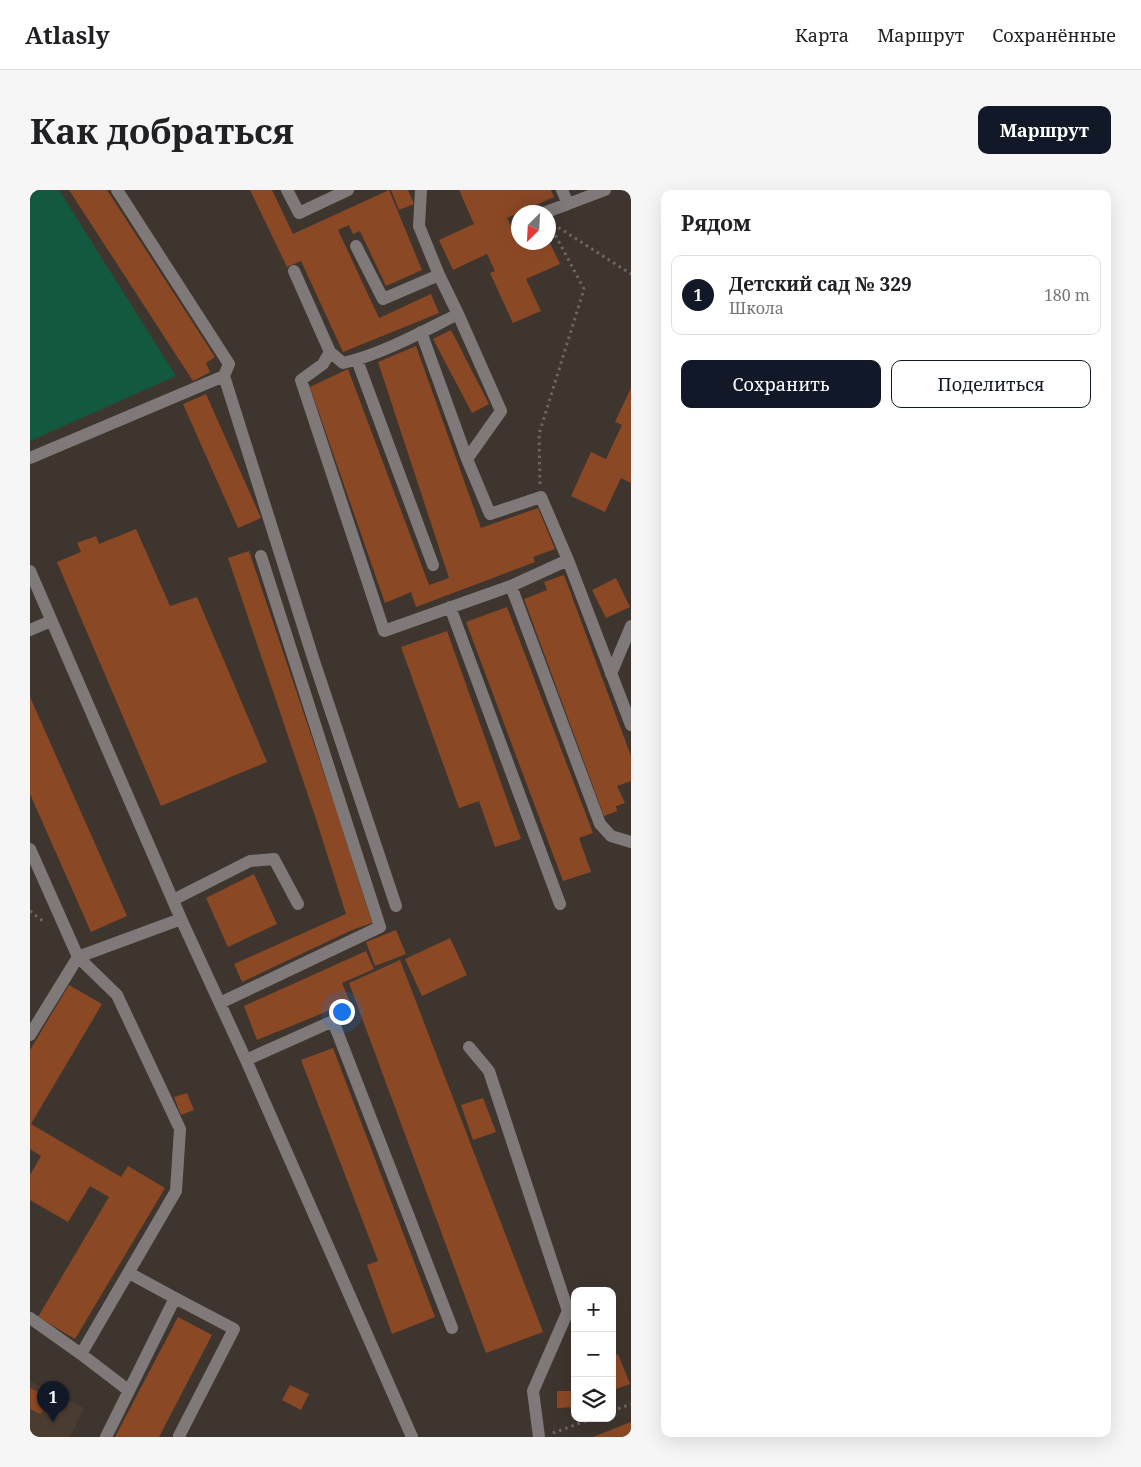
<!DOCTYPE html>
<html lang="ru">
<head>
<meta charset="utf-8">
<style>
  :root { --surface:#fff; --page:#f6f6f6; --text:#202124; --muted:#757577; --line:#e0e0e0; --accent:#111827 }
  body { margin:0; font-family:"Noto Serif",serif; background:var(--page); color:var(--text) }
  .controls { position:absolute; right:15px; bottom:15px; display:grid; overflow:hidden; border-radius:10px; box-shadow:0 5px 20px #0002 }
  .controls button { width:45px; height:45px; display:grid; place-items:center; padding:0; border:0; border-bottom:1px solid var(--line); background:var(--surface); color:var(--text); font:25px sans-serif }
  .compass { position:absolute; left:481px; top:15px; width:45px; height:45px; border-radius:50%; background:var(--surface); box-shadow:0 5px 20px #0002; rotate:204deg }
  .you { position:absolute; left:311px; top:821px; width:18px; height:18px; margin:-12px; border:4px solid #fff; border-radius:50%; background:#1a73e8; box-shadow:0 0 0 8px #1a73e833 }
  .badge { display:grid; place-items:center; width:32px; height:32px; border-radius:50%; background:var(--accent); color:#fff; font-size:16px; font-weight:700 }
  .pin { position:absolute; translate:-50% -41px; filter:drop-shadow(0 1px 2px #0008) }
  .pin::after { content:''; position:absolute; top:26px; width:18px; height:15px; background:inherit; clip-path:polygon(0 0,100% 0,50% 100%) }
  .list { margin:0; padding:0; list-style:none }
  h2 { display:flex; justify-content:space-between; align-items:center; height:65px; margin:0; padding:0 20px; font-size:21px }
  h2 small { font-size:16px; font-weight:400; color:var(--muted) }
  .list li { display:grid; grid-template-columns:32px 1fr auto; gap:15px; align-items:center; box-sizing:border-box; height:80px; margin:0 10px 10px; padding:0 10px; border:1px solid var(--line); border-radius:10px }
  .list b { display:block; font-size:19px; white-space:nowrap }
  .list p { margin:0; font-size:16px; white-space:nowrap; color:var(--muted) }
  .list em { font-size:16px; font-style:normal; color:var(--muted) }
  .actions { display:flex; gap:10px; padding:15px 20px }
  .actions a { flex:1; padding:11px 0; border:1px solid var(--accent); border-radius:10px; text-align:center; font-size:18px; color:var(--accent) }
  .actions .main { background:var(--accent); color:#fff }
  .icon { flex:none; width:28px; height:28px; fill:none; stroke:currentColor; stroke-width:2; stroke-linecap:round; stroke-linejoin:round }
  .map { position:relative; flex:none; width:601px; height:1247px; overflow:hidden; border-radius:10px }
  header { display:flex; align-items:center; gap:30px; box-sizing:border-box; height:70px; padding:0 25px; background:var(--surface); border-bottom:1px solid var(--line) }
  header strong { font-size:24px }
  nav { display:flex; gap:28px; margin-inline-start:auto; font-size:18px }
  .intro { display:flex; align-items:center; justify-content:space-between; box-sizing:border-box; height:120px; padding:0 30px }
  h1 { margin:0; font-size:35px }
  .button { padding:12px 22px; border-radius:10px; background:var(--accent); color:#fff; font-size:18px; font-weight:700 }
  main { display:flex; gap:30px; padding:0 30px }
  aside { flex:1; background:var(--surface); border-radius:10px; box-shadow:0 5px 20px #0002 }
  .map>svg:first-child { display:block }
  .built { fill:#4b3c31 }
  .green { fill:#135940 }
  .building { fill:#8b4825 }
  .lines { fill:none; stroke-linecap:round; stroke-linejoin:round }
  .path { stroke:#6e6660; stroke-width:3; stroke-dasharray:2.5 4; stroke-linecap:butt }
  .minor { stroke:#7f7979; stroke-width:12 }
</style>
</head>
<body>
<header>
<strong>Atlasly</strong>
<nav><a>Карта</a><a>Маршрут</a><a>Сохранённые</a></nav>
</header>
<div class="intro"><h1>Как добраться</h1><a class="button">Маршрут</a></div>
<main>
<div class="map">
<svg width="601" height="1247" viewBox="0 0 601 1247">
  <rect width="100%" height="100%" fill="#3e352e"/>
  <!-- built -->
  <path class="built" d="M0 1191 54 1218 40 1247H0Z"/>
  <!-- green -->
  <path class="green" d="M0 0H29L146 186 0 251Z"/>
  <!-- building -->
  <path class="building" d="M39 0H77L185 167 176 173 180 182 163 191Z
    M220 0H242L263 44 359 0 392 80 356 96 330 41 323 44 319 35 308 40 349 128 401 104 409 123 313 162 271 71 257 77Z
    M361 0H378L384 14 369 20Z
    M429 0H521L524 7 477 28 491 57 500 52H518V49L530 74 496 89 511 121 483 133 460 83 465 81 457 64 423 80 409 50 444 34Z
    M421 140 459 214 442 223 403 149Z
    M386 156 451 338 508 318 525 359 503 367 505 372 386 417 381 402 355 413 280 197 318 179 399 395 419 388 348 172Z
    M601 198V293L591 288 575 322 541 306 561 262 576 269 592 235 585 232Z
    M176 204 231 328 208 338 153 214Z
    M106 339 140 416 167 407 237 572 131 616 27 372 51 362 47 353 66 346 69 354Z
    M219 361 306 619 342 733 322 740 212 792 204 774 316 724 285 626 198 368Z
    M534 385 601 566V591L587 596 595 613 586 616 587 621 574 626 494 409 517 400 514 392Z
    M586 388 600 417 576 428 562 400Z
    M477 417 563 643 549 648 561 682 533 691 436 432Z
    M417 441 491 649 465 657 449 611 429 618 371 457Z
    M0 507 97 726 61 742 0 604Z
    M224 684 247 734 198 757 176 708Z
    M366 740 376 764 345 776 336 752Z
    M420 748 437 785 392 806 375 769Z
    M336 761 344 779 312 793 320 812 227 850 214 816Z
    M370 770 513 1142 456 1163 319 793Z
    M39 795 72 814 1 934 91 987 98 976 135 998 45 1149 8 1127 79 1007 60 996 38 1032 0 1010V985L11 966 0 959V860Z
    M303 858 405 1127 362 1144 337 1075 348 1071 271 870Z
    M157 903 164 920 151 925 144 907Z
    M453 908 466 942 443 950 431 915Z
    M148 1127 182 1145 129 1247H85Z
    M588 1164 600 1194 583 1200 582 1166Z
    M260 1195 279 1204 271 1220 252 1210Z
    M0 1198 20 1208 11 1224 0 1219Z
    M527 1201H545V1217L527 1218Z
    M601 1232V1247H563Z"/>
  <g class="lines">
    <!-- path -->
    <path class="path" d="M523 34 601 84
      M510 294 509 244 554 99 520 35
      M0 721 14 732
      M582 1221 601 1214
      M523 1243 564 1228"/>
    <!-- minor -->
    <path class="minor" d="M87 0 199 174 194 186
      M257 0 269 23 318 0
      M391 0 389 36 409 85
      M538 14 575 0
      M516 22 538 14 532 0
      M326 56 353 109 409 85 428 124C394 141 350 165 313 173L300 162 293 174 271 190 354 441 481 396 570 634 581 646 601 652
      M264 81 300 162
      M428 124 471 221 437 269
      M391 142 437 269 460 324 511 307 538 370
      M327 170 403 375
      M0 268 194 186 284 471 366 716
      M0 381 151 729 216 870 382 1247
      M481 396 538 370 601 535
      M420 417 530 714
      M0 440 21 431
      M581 484 601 436
      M0 659 48 767 151 729
      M143 710 220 671 244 669 268 714
      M190 813 350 737 231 366
      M0 845 48 767 87 805 150 939 146 1001 51 1164 0 1128
      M439 857 459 881 538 1121 503 1201 509 1247
      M216 870 303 831 422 1138
      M99 1083 145 1108
      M51 1164 98 1200
      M76 1247 145 1108 204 1139 149 1246 150 1247"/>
  </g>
</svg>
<div class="controls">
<button>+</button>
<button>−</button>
<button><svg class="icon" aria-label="layers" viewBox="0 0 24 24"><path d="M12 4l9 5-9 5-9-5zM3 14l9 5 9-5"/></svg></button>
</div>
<svg class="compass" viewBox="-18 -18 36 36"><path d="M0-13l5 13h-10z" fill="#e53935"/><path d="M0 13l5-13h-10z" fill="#757577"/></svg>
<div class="you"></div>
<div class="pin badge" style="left:23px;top:1232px">1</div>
</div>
<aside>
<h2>Рядом<small></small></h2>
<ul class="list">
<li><span class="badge">1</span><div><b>Детский сад № 329</b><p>Школа</p></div><em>180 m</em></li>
</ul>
<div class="actions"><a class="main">Сохранить</a><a>Поделиться</a></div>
</aside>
</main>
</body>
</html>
